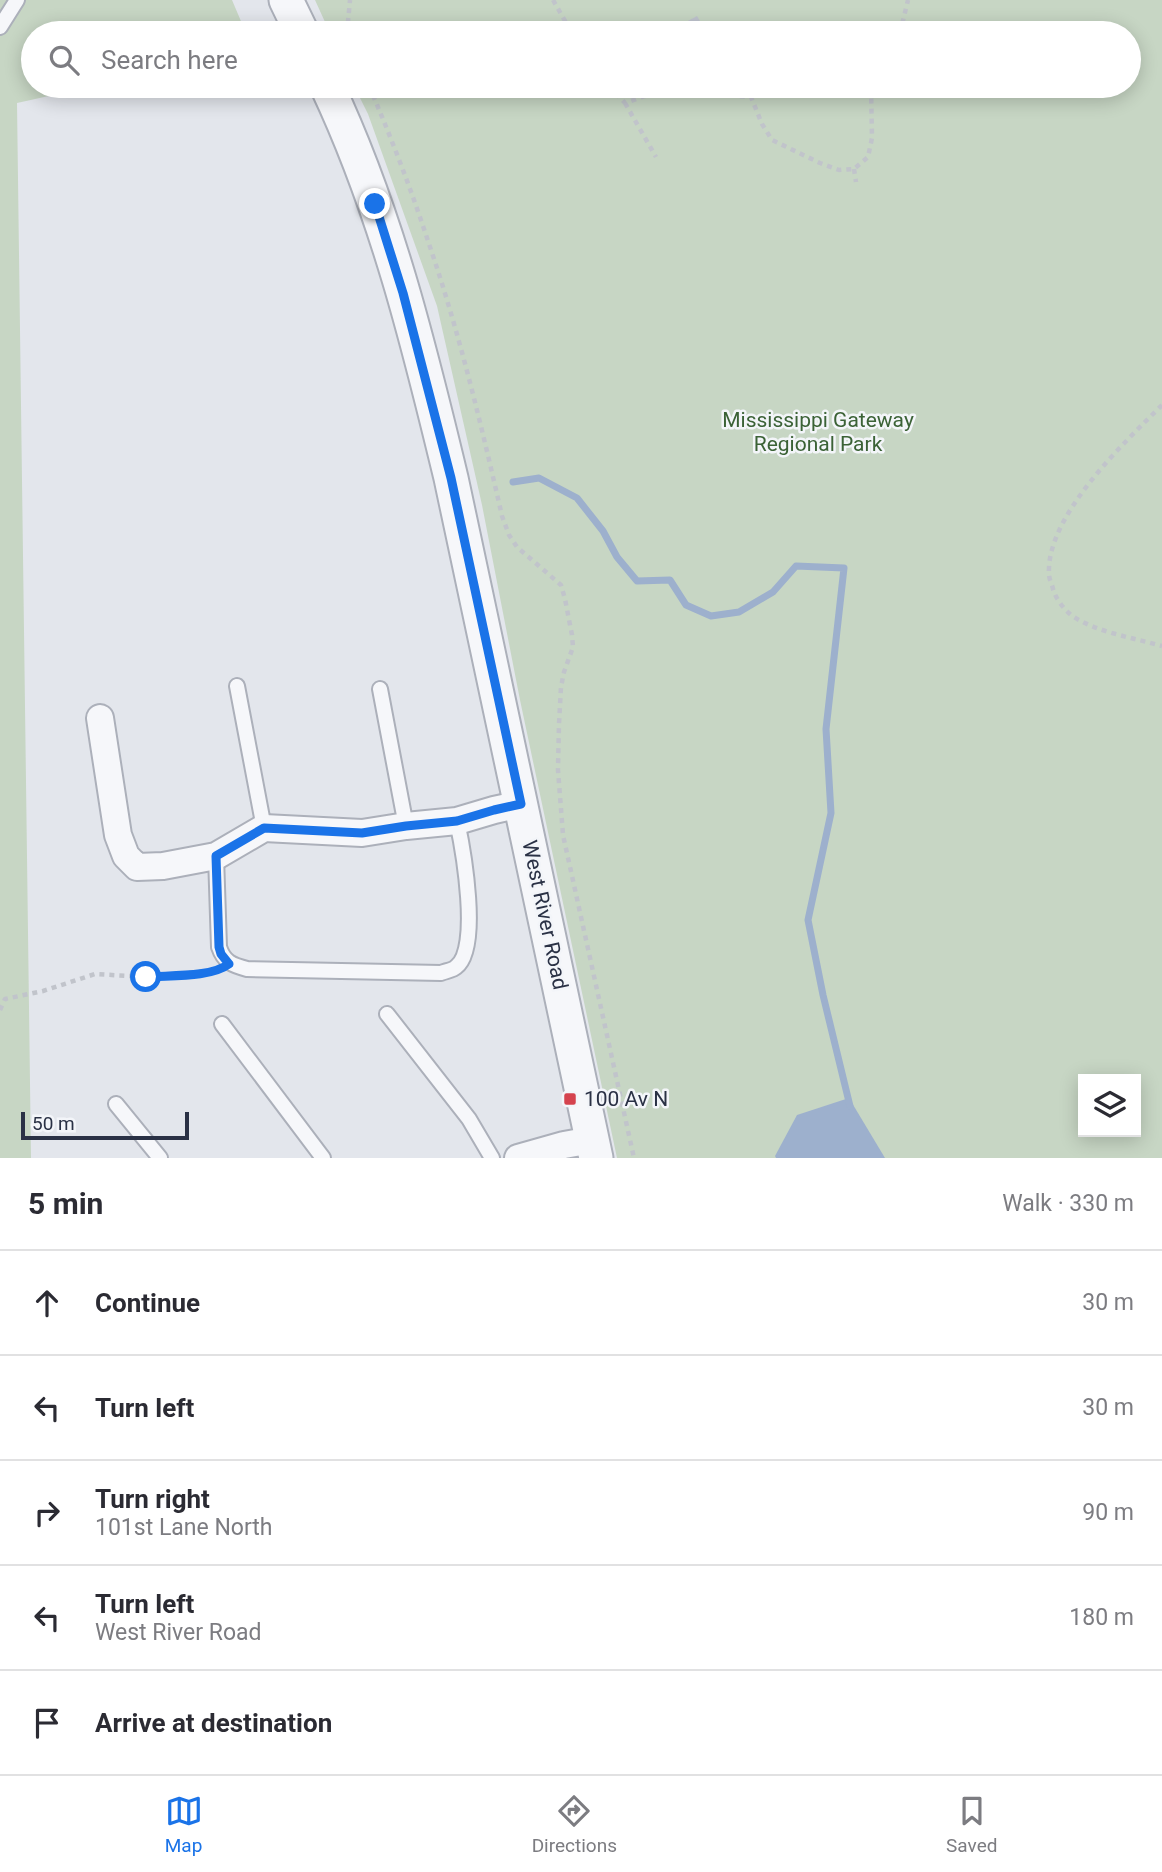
<!DOCTYPE html>
<html lang="en">
<head>
<meta charset="utf-8">
<style>
  :root { --surface:#fff; --page:#f2f2f3; --text:#2b2b33; --muted:#7c7c81; --line:#e1e1e2; --accent:#1a73e8 }
  body { margin:0; font-family:Roboto,sans-serif; background:var(--page); color:var(--text) }
  .controls { position:absolute; right:21px; bottom:21px; display:grid; overflow:hidden; border-radius:0px; box-shadow:0 4px 18px #0003 }
  .controls button { width:63px; height:63px; display:grid; place-items:center; padding:0; border:0; border-bottom:2px solid var(--line); background:var(--surface); color:var(--text); font:35px sans-serif }
  .scale { position:absolute; left:21px; bottom:18px; width:168px; box-sizing:border-box; padding-left:7px; border:4px solid #2a3145; border-top:0; font-size:19px; line-height:24px; white-space:nowrap; color:#2a3145; -webkit-text-stroke:5px #f3f5f9; paint-order:stroke }
  .stop { position:absolute; width:21px; height:21px; margin:-16px; border:5px solid #1a73e8; border-radius:50%; background:#fff }
  .stop.end { background:#1a73e8; border-color:#fff; box-shadow:0 2px 7px #0008 }
  .list { margin:0; padding:0; list-style:none }
  h2 { display:flex; justify-content:space-between; align-items:center; height:91px; margin:0; padding:0 28px; font-size:30px }
  h2 small { font-size:23px; font-weight:400; color:var(--muted) }
  .list li { display:grid; grid-template-columns:46px 1fr auto; gap:21px; align-items:center; box-sizing:border-box; height:105px; padding:0 28px; border-top:2px solid var(--line) }
  .list b { display:block; font-size:26px; white-space:nowrap }
  .list p { margin:0; font-size:23px; white-space:nowrap; color:var(--muted) }
  .list em { font-size:23px; font-style:normal; color:var(--muted) }
  .icon { flex:none; width:38px; height:38px; fill:none; stroke:currentColor; stroke-width:2; stroke-linecap:round; stroke-linejoin:round }
  .map { position:relative; flex:none; width:1162px; height:1158px; overflow:hidden }
  .search { position:absolute; background:var(--surface); box-shadow:0 4px 18px #0003; left:21px; right:21px; top:21px; height:77px; display:flex; align-items:center; gap:18px; box-sizing:border-box; padding:0 24px; border-radius:38px; color:var(--muted); font-size:26px }
  .sheet { height:616px; background:var(--surface) }
  nav { display:flex; justify-content:space-around; align-items:center; box-sizing:border-box; height:98px; border-top:2px solid var(--line); background:var(--surface); font-size:19px; color:var(--muted) }
  nav a { display:grid; justify-items:center; gap:4px }
  nav .on { color:var(--accent) }
  .map>svg:first-child { display:block }
  .green { fill:#c7d6c4; fill-rule:evenodd }
  .water { fill:#9db0cd }
  .lines { fill:none; stroke-linecap:round; stroke-linejoin:round }
  .stream { stroke:#9db0cd; stroke-width:7 }
  .building { fill:#c0c4cf }
  .service-casing { stroke:#acb0ba; stroke-width:18 }
  .minor-casing { stroke:#acb0ba; stroke-width:30 }
  .tertiary-casing { stroke:#acb0ba; stroke-width:37 }
  .path { stroke:#c1c4cb; stroke-width:4.5; stroke-dasharray:5 5; stroke-linecap:butt }
  .service { stroke:#f6f7fa; stroke-width:14 }
  .minor { stroke:#f6f7fa; stroke-width:26 }
  .tertiary { stroke:#f6f7fa; stroke-width:33 }
  .route { stroke:#1a73e8; stroke-width:9 }
  .poi-dot { fill:#d5434e; stroke:#f3f5f9; stroke-width:2.5 }
  .labels { text-anchor:middle; dominant-baseline:central; stroke-width:5; stroke-linejoin:round; paint-order:stroke }
  .park-label { font-size:21px; fill:#3b6236; stroke:#f3f5f9 }
  .street-label { font-size:21px; fill:#2a3145; stroke:#f3f5f9 }
  .poi-label { font-size:21px; fill:#2a3145; stroke:#f3f5f9; text-anchor:start }
</style>
</head>
<body>
<div class="map">
<svg width="1162" height="1158" viewBox="0 0 1162 1158">
  <rect width="100%" height="100%" fill="#e3e6ec"/>
  <!-- green -->
  <path class="green" d="M0 0H232L246 33H33V86H94L17 103 31 1158H0Z
    M315 0H1162V1158H617L520 700 482 505 437 306 368 114 354 86H1129V33H330ZM1083 1079H1136V1132H1083Z"/>
  <!-- water -->
  <path class="water" d="M849 1098 885 1158H776L775 1156 797 1115Z"/>
  <g class="lines">
    <!-- stream -->
    <path class="stream" d="M513 482 539 478 577 498 603 531 617 557 637 581 670 580 686 605 711 616 739 612 773 592 796 566 844 568 826 729 831 813 808 920 823 995 850 1106"/>
  </g>
  <!-- building -->
  <path class="building" d="M697 16 707 33H666Z"/>
  <g class="lines">
    <!-- service casing -->
    <g class="service-casing">
      <path id="service" d="M0 27 17 0
        M237 686 264 828
        M380 689 406 826
        M216 856 219 947C224 962 232 965 247 969L441 973C446 971 453 970 456 967 481 949 463 849 457 821
        M387 1014 469 1119 492 1158
        M222 1024 323 1158
        M116 1104 160 1158"/>
    </g>
    <!-- minor casing -->
    <g class="minor-casing">
      <path id="minor" d="M100 718 118 835 126 856 137 867 163 866 216 856 264 828 362 833 406 826 457 821 494 810 521 804
        M518 1158 564 1145 592 1140"/>
    </g>
    <!-- tertiary casing -->
    <g class="tertiary-casing">
      <path id="tertiary" d="M286 0 302 33
        M327 86C386 211 419 345 451 478L596 1158"/>
    </g>
    <!-- path -->
    <path class="path" d="M553 0 572 33
      M349 33 348 22 350 0
      M900 33 908 0
      M369 86C391 137 411 189 428 241 459 331 481 424 502 516L509 535 517 547 561 585 565 599 572 635 573 647 564 672 561 687 559 724 558 770 563 835 634 1158
      M609 86 625 103 645 96 673 91 751 97 762 124 772 140 820 163 839 170 854 169 868 157 872 138 871 86
      M625 103 656 157
      M854 169 856 182
      M1162 405C1124 443 1046 516 1049 574 1049 579 1052 584 1053 589 1056 599 1063 608 1071 615 1095 632 1134 638 1162 646
      M0 1010 5 999 43 991 95 974 146 977 216 970"/>
    <!-- service -->
    <use href="#service" class="service"/>
    <!-- minor -->
    <use href="#minor" class="minor"/>
    <!-- tertiary -->
    <use href="#tertiary" class="tertiary"/>
  </g>
  <g class="lines">
    <!-- route -->
    <path class="route" d="M146 977C170 975 210 978 229 964L221 954 219 947 216 856 264 828 362 833 406 826 457 821 494 810 521 804 451 478 403 293 375 204"/>
  </g>
  <!-- markers -->
  <rect class="poi-dot" x="563" y="1092" width="14" height="14" rx="3.5"/>
  <g class="labels">
    <!-- park labels -->
    <g class="park-label">
      <text x="818" y="420">Mississippi Gateway<tspan x="818" dy="24">Regional Park</tspan></text>
    </g>
    <!-- street labels -->
    <g class="street-label">
      <text transform="translate(545 915) rotate(78)">West River Road</text>
    </g>
    <!-- poi labels -->
    <g class="poi-label">
      <text x="584" y="1099">100 Av N</text>
    </g>
  </g>
</svg>
<div class="controls">
<button><svg class="icon" aria-label="layers" viewBox="0 0 24 24"><path d="M12 4l9 5-9 5-9-5zM3 14l9 5 9-5"/></svg></button>
</div>
<div class="scale">50 m</div>
<div class="stop" style="left:146px;top:977px"></div>
<div class="stop end" style="left:375px;top:204px"></div>
<div class="search"><svg class="icon" aria-label="search" viewBox="0 0 24 24"><circle cx="10" cy="10" r="6"/><path d="M15 15l6 6"/></svg>Search here</div>
</div>
<section class="sheet">
<h2>5 min<small>Walk · 330 m</small></h2>
<ul class="list">
<li><svg class="icon" aria-label="ahead" viewBox="0 0 24 24"><path d="M12 20V5M6 11l6-6 6 6"/></svg><div><b>Continue</b></div><em>30 m</em></li>
<li><svg class="icon" aria-label="left" viewBox="0 0 24 24"><path d="M17 20v-9H6M10 6l-5 5 5 5"/></svg><div><b>Turn left</b></div><em>30 m</em></li>
<li><svg class="icon" aria-label="right" viewBox="0 0 24 24"><path d="M7 20v-9h11M14 6l5 5-5 5"/></svg><div><b>Turn right</b><p>101st Lane North</p></div><em>90 m</em></li>
<li><svg class="icon" aria-label="left" viewBox="0 0 24 24"><path d="M17 20v-9H6M10 6l-5 5 5 5"/></svg><div><b>Turn left</b><p>West River Road</p></div><em>180 m</em></li>
<li><svg class="icon" aria-label="arrive" viewBox="0 0 24 24"><path d="M6 21V4h12l-3 4 3 4H6"/></svg><div><b>Arrive at destination</b></div></li>
</ul>
</section>
<nav>
<a class="on"><svg class="icon" aria-label="map" viewBox="0 0 24 24"><path d="M3 6l6-2 6 2 6-2v14l-6 2-6-2-6 2zM9 4v14M15 6v14"/></svg>Map</a>
<a><svg class="icon" aria-label="directions" viewBox="0 0 24 24"><path d="M12 3l9 9-9 9-9-9zM9 14v-3h6M13 9l2 2-2 2"/></svg>Directions</a>
<a><svg class="icon" aria-label="saved" viewBox="0 0 24 24"><path d="M7 4h10v16l-5-4-5 4z"/></svg>Saved</a>
</nav>
</body>
</html>
